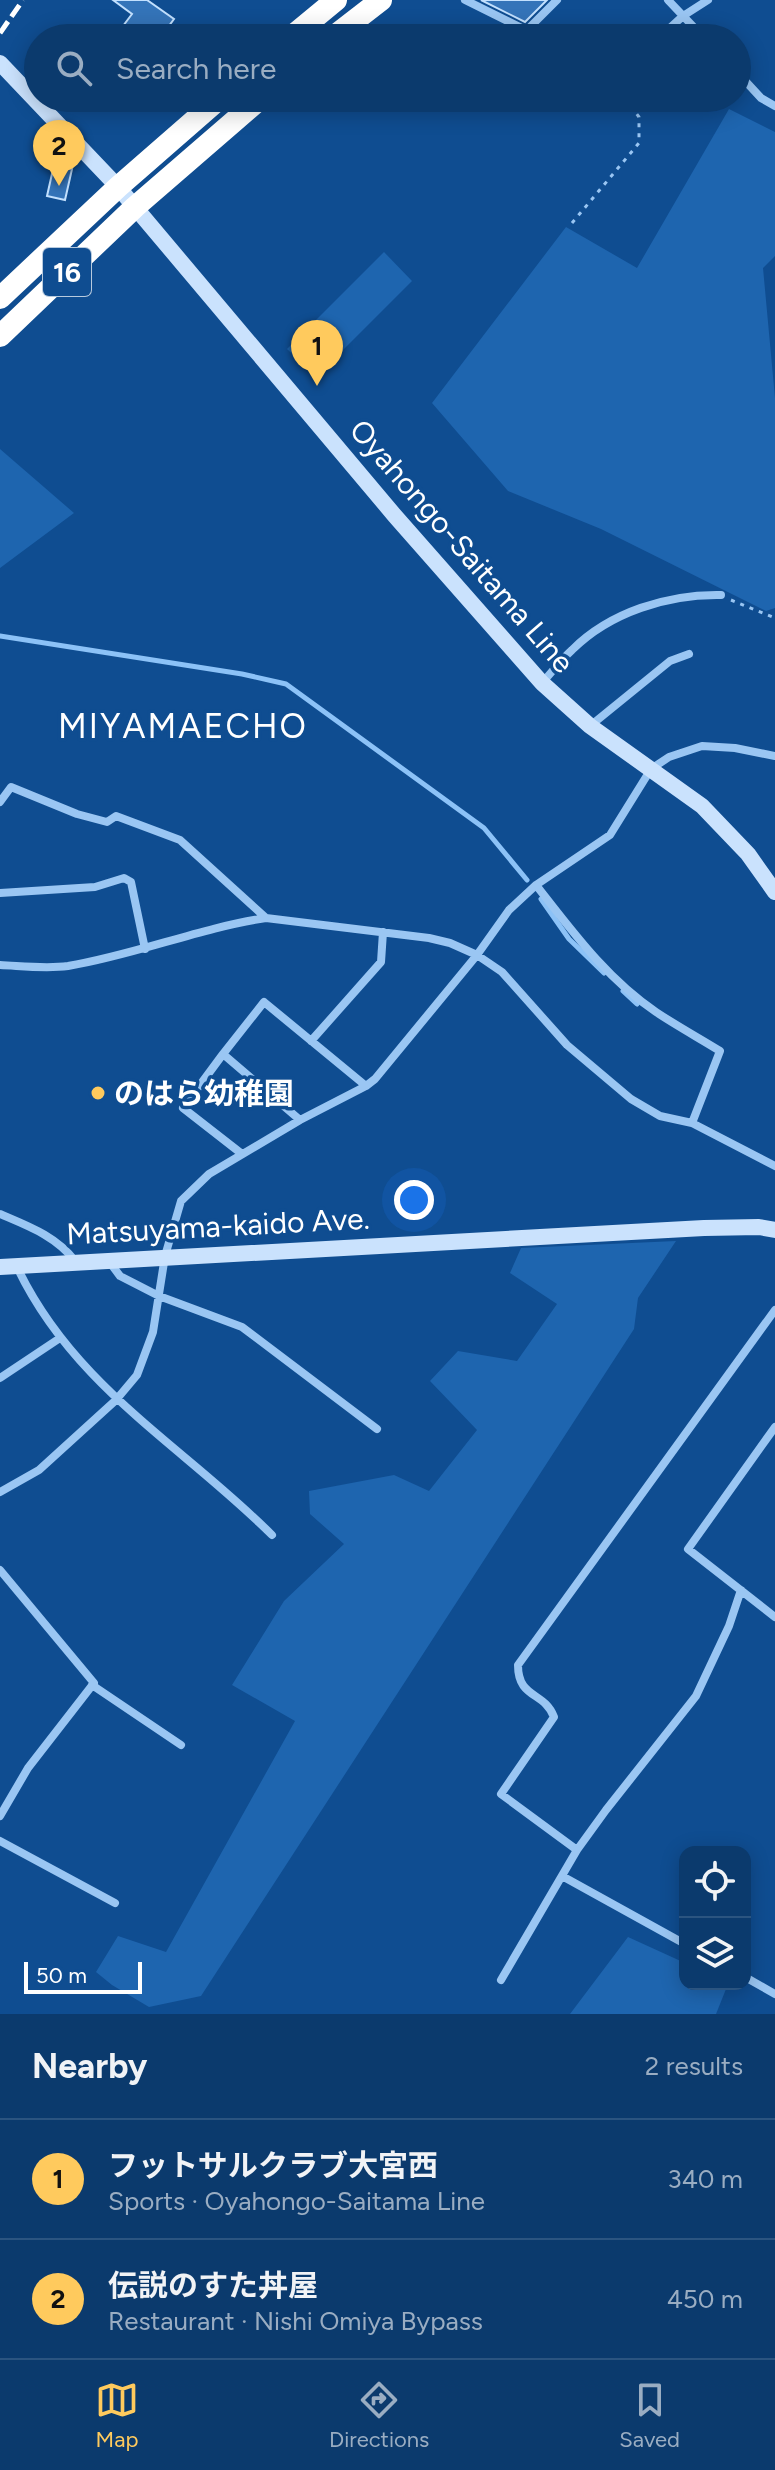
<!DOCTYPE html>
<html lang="en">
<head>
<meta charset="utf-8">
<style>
  :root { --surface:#0b3a6d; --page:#144172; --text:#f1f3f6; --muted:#9aadc2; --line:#2b5480; --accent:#ffca5d }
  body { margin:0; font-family:Figtree,"Noto Sans JP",sans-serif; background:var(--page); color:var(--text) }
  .controls { position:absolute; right:24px; bottom:24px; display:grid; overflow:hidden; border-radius:16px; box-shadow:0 4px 20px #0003 }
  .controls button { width:72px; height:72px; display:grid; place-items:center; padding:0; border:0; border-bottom:2px solid var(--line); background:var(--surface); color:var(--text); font:40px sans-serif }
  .scale { position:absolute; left:24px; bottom:20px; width:118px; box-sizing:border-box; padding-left:8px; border:4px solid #fff; border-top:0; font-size:22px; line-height:28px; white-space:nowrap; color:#fff; -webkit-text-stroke:6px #0f4d91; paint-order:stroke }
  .you { position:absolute; left:414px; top:1200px; width:28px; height:28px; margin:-20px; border:6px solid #fff; border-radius:50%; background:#1a73e8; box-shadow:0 0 0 12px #1a73e833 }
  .badge { display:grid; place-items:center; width:52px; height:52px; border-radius:50%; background:var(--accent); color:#111; font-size:26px; font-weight:700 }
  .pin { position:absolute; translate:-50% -66px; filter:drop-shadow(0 2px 4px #0008) }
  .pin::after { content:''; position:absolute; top:42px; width:28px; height:24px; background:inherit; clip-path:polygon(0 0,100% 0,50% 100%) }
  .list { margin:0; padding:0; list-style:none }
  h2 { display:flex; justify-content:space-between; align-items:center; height:104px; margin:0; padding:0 32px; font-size:34px }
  h2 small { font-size:26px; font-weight:400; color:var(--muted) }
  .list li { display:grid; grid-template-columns:52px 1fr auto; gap:24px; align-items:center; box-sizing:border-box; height:120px; padding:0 32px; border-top:2px solid var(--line) }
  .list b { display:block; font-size:30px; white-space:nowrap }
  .list p { margin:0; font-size:26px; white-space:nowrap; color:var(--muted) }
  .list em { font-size:26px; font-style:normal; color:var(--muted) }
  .icon { flex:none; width:44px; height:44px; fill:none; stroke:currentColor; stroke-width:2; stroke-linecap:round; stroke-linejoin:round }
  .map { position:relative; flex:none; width:775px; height:2014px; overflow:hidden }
  .search { position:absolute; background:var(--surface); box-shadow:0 4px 20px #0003; left:24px; right:24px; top:24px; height:88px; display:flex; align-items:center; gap:20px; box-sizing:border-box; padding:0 28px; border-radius:44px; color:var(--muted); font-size:30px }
  .sheet { height:344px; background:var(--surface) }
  nav { display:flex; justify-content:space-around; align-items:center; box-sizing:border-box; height:112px; border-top:2px solid var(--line); background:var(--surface); font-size:22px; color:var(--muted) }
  nav a { display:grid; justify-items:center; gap:4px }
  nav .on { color:var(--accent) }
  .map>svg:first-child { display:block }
  .green { fill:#1e65af }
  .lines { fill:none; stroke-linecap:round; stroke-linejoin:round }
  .stream { stroke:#8cc2f7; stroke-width:5 }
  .building { fill:#3474b9; stroke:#c2e0fe; stroke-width:2 }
  .path { stroke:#9ac6f3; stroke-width:3; stroke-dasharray:4 6; stroke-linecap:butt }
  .street { stroke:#9ac6f3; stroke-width:8 }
  .secondary { stroke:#cae2fd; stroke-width:16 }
  .highway { stroke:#fff; stroke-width:22 }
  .rail { stroke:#fff; stroke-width:5; stroke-dasharray:14 6; stroke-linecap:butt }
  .poi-dot { fill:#ffca5d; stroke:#0f4d91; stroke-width:3 }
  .labels { text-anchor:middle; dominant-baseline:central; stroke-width:7; stroke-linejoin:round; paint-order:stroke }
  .shield { fill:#0f4d91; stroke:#b7cade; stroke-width:2 }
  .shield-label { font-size:28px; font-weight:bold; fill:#fff }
  .street-label { font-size:30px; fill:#fff; stroke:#0f4d91 }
  .poi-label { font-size:30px; font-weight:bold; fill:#fff; stroke:#0f4d91; text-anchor:start }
  .quarter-label { font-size:34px; letter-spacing:2px; fill:#fff; stroke:#0f4d91 }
</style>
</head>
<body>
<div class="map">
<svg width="775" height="2014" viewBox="0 0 775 2014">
  <rect width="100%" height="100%" fill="#0f4d91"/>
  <!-- green -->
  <path class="green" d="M729 109 775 132V256L763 268 775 398V608L766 611 601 529 508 491 432 403 566 227 637 268Z
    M384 252 412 281 316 377 287 349Z
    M0 449 74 513 0 568Z
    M676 1241 638 1298 634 1329 201 1996 149 2007 112 1985 96 1972 118 1936 166 1952 295 1721 232 1685 284 1601 344 1544 310 1514 309 1491 394 1475 429 1491 477 1430 430 1381 458 1351 517 1361 557 1304 510 1273 521 1248Z
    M628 1937 685 1963V1984H728L716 2014H570Z"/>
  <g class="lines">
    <!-- stream -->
    <path class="stream" d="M0 636 242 674 286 684 484 828 527 880
      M541 899 569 939 604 973
      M623 991 637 1004"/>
  </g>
  <!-- building -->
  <path class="building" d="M113 0H147L174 19 160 38H114L132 14Z
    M481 0H547L525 22Z
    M54 165 72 169 65 200 47 196Z"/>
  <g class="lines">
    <!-- path -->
    <path class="path" d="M572 223 639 143V117L625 98
      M731 600 775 618"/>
    <!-- street -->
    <path class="street" d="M465 0 542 38
      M668 0 704 38
      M527 30 557 0
      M659 38 683 16 708 0
      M737 72 761 98 775 106
      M542 683C552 672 561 660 572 650 610 612 668 594 721 595
      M590 726 670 661 689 654
      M0 802 11 787 77 814 107 822 116 816 180 840 266 918 429 938 450 943 477 955 502 972 567 1045 631 1099 660 1116 692 1123 775 1166
      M536 885C572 931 607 979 656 1012 677 1026 699 1038 720 1051L692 1123
      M0 893 95 887 124 878 131 882 145 949
      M0 965C22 966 46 969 68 966 135 955 199 928 266 918
      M311 1041 381 962 383 932
      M223 1054 183 1108 242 1154
      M300 1120 223 1054 264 1002 366 1086
      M0 1214C28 1226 56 1236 75 1261
      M108 1260 120 1276 159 1296 242 1327 377 1429
      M17 1267C74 1387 183 1446 272 1535
      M0 1378 60 1338
      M775 1427 688 1549 775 1617
      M0 1492 39 1470 116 1400 137 1375 153 1332 165 1256 181 1201 209 1174 300 1120 366 1086 375 1079 477 955 509 910 536 885 610 835 651 769 669 757 702 746 735 748 775 756
      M0 1570 94 1683 28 1768 0 1816
      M92 1685 181 1745
      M0 1841 115 1903
      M577 1850 606 1810 696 1696 729 1626 741 1590
      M562 1876 685 1944
      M745 1977 775 1994
      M501 1980 577 1850 501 1794 554 1717C544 1691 518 1699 518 1665L775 1310"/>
    <!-- secondary -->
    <path class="secondary" d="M0 63 118 187 395 516 542 683 590 726 702 806 748 854 775 892
      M0 1267 704 1228 759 1227 775 1230"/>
    <!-- highway -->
    <path class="highway" d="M290 38 336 0
      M332 38 381 0
      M0 298 118 187 220 98
      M0 336 135 207 261 98"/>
    <!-- rail -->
    <path class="rail" d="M0 33 23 0"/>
  </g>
  <!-- markers -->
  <circle class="poi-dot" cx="98" cy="1093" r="8"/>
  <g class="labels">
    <!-- shield labels -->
    <rect class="shield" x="43" y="248" width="48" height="48" rx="6"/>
    <g class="shield-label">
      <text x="67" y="272">16</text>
    </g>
    <!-- street labels -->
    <g class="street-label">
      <text transform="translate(462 546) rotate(49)">Oyahongo-Saitama Line</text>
      <text transform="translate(218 1226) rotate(-3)">Matsuyama-kaido Ave.</text>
    </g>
    <!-- poi labels -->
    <g class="poi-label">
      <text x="114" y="1093">のはら幼稚園</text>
    </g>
    <!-- quarter labels -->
    <g class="quarter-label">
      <text x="183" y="726">MIYAMAECHO</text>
    </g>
  </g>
</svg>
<div class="controls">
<button><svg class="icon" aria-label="locate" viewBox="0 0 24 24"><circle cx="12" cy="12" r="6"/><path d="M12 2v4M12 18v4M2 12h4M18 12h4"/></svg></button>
<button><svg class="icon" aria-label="layers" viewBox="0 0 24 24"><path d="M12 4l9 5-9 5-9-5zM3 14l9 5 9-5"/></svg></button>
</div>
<div class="scale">50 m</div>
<div class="you"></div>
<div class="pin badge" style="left:317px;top:386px">1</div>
<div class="pin badge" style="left:59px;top:186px">2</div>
<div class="search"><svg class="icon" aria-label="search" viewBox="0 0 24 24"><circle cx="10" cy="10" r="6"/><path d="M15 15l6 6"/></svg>Search here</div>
</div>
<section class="sheet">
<h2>Nearby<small>2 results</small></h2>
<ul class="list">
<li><span class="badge">1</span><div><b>フットサルクラブ大宮西</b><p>Sports · Oyahongo-Saitama Line</p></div><em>340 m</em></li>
<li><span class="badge">2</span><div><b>伝説のすた丼屋</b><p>Restaurant · Nishi Omiya Bypass</p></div><em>450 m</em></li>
</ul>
</section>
<nav>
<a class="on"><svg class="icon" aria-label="map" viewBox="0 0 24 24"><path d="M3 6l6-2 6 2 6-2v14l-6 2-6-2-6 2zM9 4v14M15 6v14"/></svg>Map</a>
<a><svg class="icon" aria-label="directions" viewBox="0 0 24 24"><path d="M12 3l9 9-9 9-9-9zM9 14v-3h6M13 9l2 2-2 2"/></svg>Directions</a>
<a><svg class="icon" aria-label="saved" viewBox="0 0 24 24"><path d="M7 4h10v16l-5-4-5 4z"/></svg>Saved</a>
</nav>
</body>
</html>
